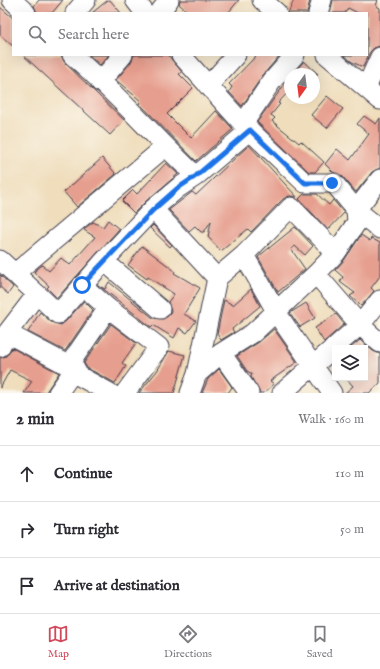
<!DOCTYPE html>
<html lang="en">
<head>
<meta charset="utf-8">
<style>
  :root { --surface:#fff; --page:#f7f7f7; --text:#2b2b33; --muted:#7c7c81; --line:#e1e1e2; --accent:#d1495b }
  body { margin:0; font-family:"IM FELL English",serif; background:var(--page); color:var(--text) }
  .controls { position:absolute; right:12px; bottom:12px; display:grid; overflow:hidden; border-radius:0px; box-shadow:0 4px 16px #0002 }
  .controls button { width:36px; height:36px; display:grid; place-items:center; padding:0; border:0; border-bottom:1px solid var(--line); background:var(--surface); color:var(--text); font:20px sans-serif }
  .compass { position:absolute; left:284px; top:68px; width:36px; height:36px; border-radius:50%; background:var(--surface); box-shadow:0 4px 16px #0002; rotate:194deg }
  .stop { position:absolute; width:12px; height:12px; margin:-9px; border:3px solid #1a73e8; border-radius:50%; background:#fff }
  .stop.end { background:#1a73e8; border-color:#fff; box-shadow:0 1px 4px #0008 }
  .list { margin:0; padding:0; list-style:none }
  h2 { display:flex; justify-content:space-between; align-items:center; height:52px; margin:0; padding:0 16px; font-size:17px }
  h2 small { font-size:13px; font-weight:400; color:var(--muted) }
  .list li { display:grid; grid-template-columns:26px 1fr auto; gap:12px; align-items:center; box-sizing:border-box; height:56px; padding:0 16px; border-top:1px solid var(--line) }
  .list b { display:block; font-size:15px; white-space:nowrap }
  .list em { font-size:13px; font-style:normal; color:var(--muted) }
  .icon { flex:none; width:22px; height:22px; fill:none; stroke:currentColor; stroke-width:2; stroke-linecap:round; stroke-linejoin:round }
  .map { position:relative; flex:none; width:380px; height:393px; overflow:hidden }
  .search { position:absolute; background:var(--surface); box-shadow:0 4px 16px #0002; left:12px; right:12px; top:12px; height:44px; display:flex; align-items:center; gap:10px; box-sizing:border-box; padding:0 14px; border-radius:0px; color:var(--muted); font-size:15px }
  .sheet { height:220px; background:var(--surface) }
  nav { display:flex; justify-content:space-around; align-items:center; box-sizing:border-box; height:56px; border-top:1px solid var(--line); background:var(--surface); font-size:11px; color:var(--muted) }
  nav a { display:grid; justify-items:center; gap:2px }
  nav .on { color:var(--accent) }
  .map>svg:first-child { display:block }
  .building { fill:#e69e8e }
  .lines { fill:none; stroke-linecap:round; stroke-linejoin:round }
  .minor-casing { stroke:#413e4e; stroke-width:21 }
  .minor { stroke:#fff; stroke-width:19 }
  .route { stroke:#1a73e8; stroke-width:5 }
</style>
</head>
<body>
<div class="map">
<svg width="380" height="393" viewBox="0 0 380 393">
  <rect width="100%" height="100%" fill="#fbf7ec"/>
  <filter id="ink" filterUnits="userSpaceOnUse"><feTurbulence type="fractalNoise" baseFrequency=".025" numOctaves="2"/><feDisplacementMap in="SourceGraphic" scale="8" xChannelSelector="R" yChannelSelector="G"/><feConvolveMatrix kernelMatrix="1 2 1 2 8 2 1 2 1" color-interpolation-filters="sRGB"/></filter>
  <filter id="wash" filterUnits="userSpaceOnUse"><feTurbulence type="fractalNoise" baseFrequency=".012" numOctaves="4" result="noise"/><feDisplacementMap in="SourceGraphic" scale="16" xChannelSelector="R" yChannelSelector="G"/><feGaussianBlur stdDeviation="0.9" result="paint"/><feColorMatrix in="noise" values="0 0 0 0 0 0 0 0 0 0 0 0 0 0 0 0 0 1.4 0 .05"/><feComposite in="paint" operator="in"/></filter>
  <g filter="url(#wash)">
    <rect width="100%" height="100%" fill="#efddbb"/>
    <g id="blocks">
      <!-- building -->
      <path class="building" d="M39 0H63L52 13H37L34 6Z
        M108 0H110L121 13H92Z
        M180 0H239L228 13H189L179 4Z
        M294 0H310L307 13H288Z
        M333 0H378L376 6 380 8V46L374 48 370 52 363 67 352 62 344 55H367V13H358L348 8 345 13H330Z
        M0 7 13 18V46L0 35Z
        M23 55H61L65 63 124 120 110 135Z
        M89 55H109L100 65Z
        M134 55H168L182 72 179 74 193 88 167 114 191 138 216 111 233 129 196 161 139 103 141 101 116 80 131 62Z
        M257 55H280L263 75 242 106 229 92 232 87 229 84Z
        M304 61 318 74H293Z
        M290 77V90L278 103 280 104 271 115 275 118 272 121 299 143 301 141 324 162 315 172H309L257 122Z
        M327 96 343 109 327 128 311 115Z
        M364 116 376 124 380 118V168L372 172 356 192 342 176 333 172 325 164 337 149 350 160 369 134 357 124Z
        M249 145 297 197 289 196 283 199 251 232 248 229 221 251 208 237 211 221 204 232H201L195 226 189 231 169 210 192 192 196 195Z
        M102 158 116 174 77 207 64 192Z
        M166 163 178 174 146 201 134 213 122 201 133 190 137 194Z
        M304 194H317L329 205 333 200 344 213 328 230 299 199Z
        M108 220 119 229 57 298 47 288 49 286 34 272 42 265 49 271 61 258 70 265 95 237 84 230 85 228 93 222 103 227Z
        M153 225 172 245 170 247 150 228Z
        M295 227 313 246 305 255 295 246 291 249 305 269 278 292 258 257Z
        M361 235 370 241 371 238 380 243V276L371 288 374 291 361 306 350 296 355 293 340 282 343 277 335 270 345 259Z
        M142 246 175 271 174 273 200 288 184 314 196 321 187 333 179 328 174 338 153 325 151 327 101 287 105 289 109 282 153 318 163 319 168 316 171 311 168 302 174 294 148 277 147 279 128 265Z
        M0 275 13 287 8 294 0 287Z
        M251 289 260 306 232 329 234 332 221 340 217 334 224 300 233 305Z
        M84 301 93 310 65 351 28 332 40 312 51 322 61 325 66 321Z
        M306 303 315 318 300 327 290 313Z
        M336 314 344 324 324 342 315 328Z
        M111 324 136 343 122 363 126 366 115 383 87 368 84 363Z
        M274 329 297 362 270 381 274 384 264 393H260L251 377 252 374 247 371 237 356 259 342Z
        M360 340 373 351 380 354V383L369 393H345L353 386 346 378H365V348H350Z
        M12 348 59 373 45 393H24L32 381 10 370 0 388V358L6 356Z
        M169 351 185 355 174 393H139L157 371Z
        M219 369 232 387 228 393H202L208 379Z"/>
    </g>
  </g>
  <g filter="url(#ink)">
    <use href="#blocks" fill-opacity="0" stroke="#413e4e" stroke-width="1"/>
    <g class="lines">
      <!-- minor casing -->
      <g class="minor-casing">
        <path id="minor" d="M12 0 26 13
          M135 0 145 13
          M262 0 277 13
          M75 13 86 0
          M159 13 169 0
          M318 13 322 0
          M72 55C116 92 154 137 196 176
          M181 55 243 124 305 183H334L356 210 380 229
          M327 55 380 100
          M100 82 123 55
          M208 86 236 55
          M366 88 380 57
          M243 124 272 81 295 55
          M153 209 217 278 197 374 190 393
          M244 255 291 207 336 253
          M0 260 37 294
          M104 261 160 309
          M14 274 165 147
          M316 274 360 325 380 343
          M217 278 244 255 280 318 332 393
          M82 285 108 308 159 347 125 393
          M7 333 75 369 79 376 110 393
          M0 347 7 333 37 294 58 314 104 261 153 209 178 188 196 176 250 130
          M221 353 249 393
          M197 374 221 353 253 333 316 274 336 253 357 222 356 210 380 179
          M58 393 75 369 71 362 108 308
          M282 393 360 325 380 300"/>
      </g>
      <!-- minor -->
      <use href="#minor" class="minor"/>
    </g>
  </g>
  <g class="lines" filter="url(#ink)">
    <!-- route -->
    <path class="route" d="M82 285 153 210 178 188 196 176 250 130 305 183H332"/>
  </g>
</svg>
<div class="controls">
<button><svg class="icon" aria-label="layers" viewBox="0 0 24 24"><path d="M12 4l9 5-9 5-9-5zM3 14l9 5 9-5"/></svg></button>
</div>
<svg class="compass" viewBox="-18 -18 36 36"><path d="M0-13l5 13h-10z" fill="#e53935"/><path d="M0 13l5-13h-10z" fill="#7c7c81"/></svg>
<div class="stop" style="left:82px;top:285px"></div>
<div class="stop end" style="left:332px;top:183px"></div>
<div class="search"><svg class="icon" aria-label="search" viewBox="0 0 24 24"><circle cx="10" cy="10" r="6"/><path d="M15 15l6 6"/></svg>Search here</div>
</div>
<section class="sheet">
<h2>2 min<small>Walk · 160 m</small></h2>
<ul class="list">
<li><svg class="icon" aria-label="ahead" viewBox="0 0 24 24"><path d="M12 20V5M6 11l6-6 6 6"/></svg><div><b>Continue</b></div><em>110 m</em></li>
<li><svg class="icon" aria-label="right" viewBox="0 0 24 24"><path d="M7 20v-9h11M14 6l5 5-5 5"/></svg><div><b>Turn right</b></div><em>50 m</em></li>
<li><svg class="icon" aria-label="arrive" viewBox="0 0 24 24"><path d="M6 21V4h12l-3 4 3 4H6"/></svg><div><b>Arrive at destination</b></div></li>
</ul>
</section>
<nav>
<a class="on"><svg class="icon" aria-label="map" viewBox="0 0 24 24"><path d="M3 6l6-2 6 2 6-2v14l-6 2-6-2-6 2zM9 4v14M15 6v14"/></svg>Map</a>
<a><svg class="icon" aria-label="directions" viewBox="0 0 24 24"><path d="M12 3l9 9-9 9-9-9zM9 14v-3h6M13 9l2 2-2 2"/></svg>Directions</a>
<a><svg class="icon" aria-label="saved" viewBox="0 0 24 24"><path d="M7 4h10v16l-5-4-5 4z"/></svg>Saved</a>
</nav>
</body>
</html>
